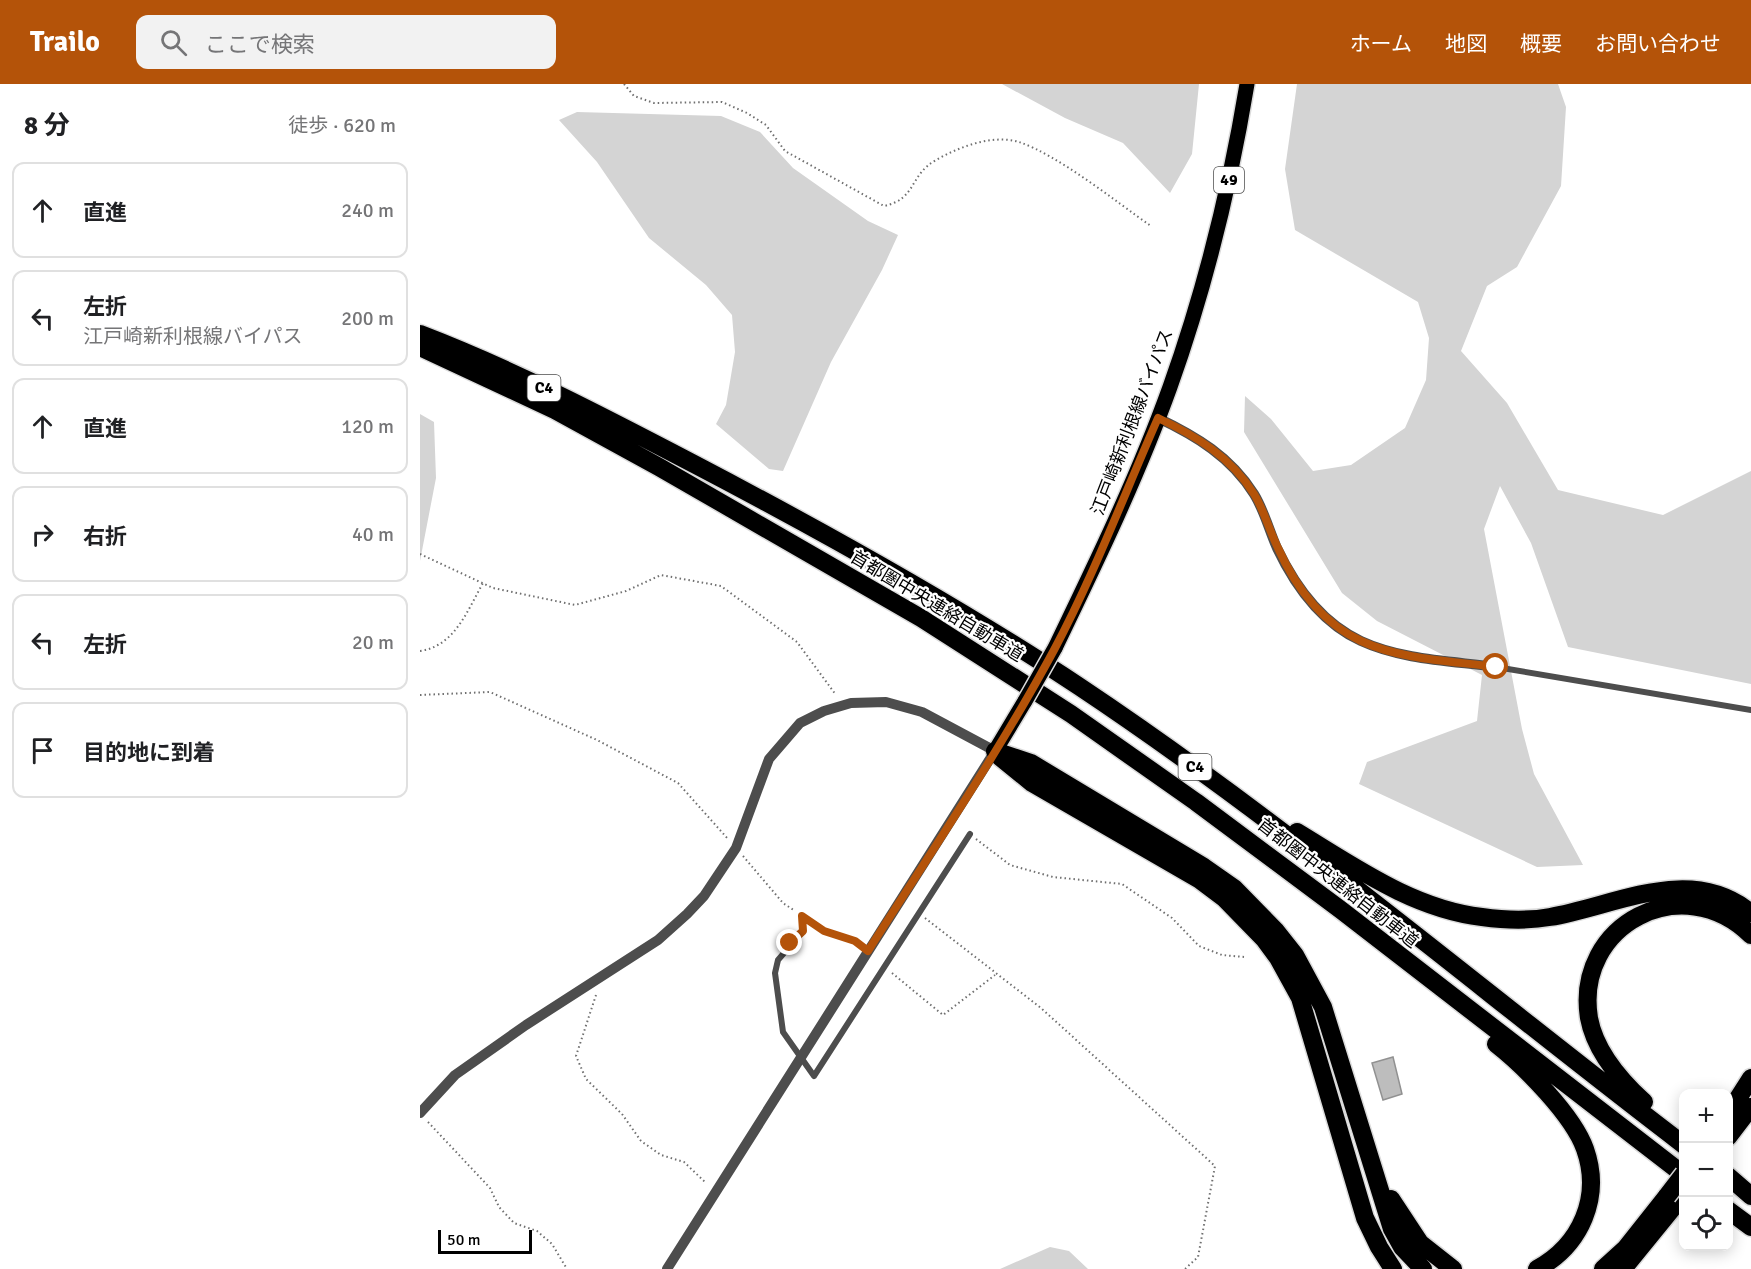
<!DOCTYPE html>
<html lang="ja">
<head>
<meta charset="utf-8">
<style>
  :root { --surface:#fff; --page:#f2f2f2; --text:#202124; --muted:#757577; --line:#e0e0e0; --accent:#b45309 }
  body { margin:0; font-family:Signika,"Noto Sans JP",sans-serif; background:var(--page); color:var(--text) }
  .controls { position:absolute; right:18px; bottom:18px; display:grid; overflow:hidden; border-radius:12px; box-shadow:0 3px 15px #0003 }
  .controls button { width:54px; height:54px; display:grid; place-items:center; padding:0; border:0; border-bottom:2px solid var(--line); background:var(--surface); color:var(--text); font:30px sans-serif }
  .scale { position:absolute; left:18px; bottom:15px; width:94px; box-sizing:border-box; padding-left:6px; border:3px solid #000; border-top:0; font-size:16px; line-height:21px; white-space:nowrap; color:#000; -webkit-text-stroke:4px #fff; paint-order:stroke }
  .stop { position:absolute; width:18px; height:18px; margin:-14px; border:4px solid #b45309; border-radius:50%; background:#fff }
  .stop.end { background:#b45309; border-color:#fff; box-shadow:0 2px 6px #0008 }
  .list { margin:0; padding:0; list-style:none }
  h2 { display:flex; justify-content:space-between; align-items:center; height:78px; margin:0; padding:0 24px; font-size:26px }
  h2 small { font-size:20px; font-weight:400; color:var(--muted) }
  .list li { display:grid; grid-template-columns:39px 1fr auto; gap:18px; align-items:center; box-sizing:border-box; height:96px; margin:0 12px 12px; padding:0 12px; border:2px solid var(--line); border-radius:12px }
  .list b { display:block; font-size:22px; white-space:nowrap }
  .list p { margin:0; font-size:20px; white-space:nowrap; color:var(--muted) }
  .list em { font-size:20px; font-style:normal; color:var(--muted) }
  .icon { flex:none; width:33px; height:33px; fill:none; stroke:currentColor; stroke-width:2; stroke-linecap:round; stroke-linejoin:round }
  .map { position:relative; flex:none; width:1331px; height:1185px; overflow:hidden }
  header { display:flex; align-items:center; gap:36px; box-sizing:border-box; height:84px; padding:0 30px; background:var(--accent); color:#fff }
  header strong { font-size:28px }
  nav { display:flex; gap:33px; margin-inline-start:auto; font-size:21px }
  .search { width:420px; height:54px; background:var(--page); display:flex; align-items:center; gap:15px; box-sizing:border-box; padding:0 21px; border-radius:12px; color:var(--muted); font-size:22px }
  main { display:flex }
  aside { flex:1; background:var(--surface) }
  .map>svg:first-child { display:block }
  .green { fill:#d4d4d4 }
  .building { fill:#bdbdbd; stroke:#919191; stroke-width:1.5 }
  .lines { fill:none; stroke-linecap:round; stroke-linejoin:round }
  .primary-casing { stroke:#dbdbdb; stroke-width:18 }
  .motorway-casing { stroke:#dbdbdb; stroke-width:21 }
  .path { stroke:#6f6f6f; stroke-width:2; stroke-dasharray:1.5 3; stroke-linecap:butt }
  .minor { stroke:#4d4d4d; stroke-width:6 }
  .tertiary { stroke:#4d4d4d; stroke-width:10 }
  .primary { stroke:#000; stroke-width:15 }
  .motorway { stroke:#000; stroke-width:18 }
  .primary-bridge-casing { stroke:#dbdbdb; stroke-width:18; stroke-linecap:butt }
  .motorway-bridge-casing { stroke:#dbdbdb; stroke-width:21; stroke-linecap:butt }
  .primary-bridge { stroke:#000; stroke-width:15 }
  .motorway-bridge { stroke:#000; stroke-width:18 }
  .route { stroke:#b45309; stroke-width:8 }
  .labels { text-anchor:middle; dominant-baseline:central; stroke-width:4.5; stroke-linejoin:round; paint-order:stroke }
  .shield { fill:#fff; stroke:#4c4c4c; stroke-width:1.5 }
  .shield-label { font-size:16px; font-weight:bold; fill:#000 }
  .street-label { font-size:18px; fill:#000; stroke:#fff }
</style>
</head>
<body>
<header>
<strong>Trailo</strong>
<div class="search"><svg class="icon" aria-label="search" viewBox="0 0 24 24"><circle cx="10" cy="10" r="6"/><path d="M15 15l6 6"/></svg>ここで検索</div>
<nav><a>ホーム</a><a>地図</a><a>概要</a><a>お問い合わせ</a></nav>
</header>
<main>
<aside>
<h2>8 分<small>徒歩 · 620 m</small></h2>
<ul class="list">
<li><svg class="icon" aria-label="ahead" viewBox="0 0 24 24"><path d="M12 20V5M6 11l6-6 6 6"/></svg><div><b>直進</b></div><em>240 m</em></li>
<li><svg class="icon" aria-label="left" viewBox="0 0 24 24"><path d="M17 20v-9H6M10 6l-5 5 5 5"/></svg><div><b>左折</b><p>江戸崎新利根線バイパス</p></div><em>200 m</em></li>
<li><svg class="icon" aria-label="ahead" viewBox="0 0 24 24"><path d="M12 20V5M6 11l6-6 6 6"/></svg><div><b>直進</b></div><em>120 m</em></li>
<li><svg class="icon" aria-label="right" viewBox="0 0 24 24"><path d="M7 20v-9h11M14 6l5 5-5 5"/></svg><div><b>右折</b></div><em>40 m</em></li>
<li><svg class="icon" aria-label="left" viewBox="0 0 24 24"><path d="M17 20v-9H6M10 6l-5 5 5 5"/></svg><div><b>左折</b></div><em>20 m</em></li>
<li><svg class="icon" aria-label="arrive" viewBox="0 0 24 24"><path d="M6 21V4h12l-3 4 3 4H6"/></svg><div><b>目的地に到着</b></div></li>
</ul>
</aside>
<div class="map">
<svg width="1331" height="1185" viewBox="0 0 1331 1185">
  <rect width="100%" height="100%" fill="#fff"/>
  <!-- green -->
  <path class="green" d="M582 0H779L772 70 750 109 703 59 645 34Z
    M877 0H1138L1146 23 1141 102 1097 183 1067 202 1041 267 1087 319 1138 406 1243 431 1331 387V600L1148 563 1111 459 1080 402 1064 445 1102 645 1114 690 1163 781 1117 783 939 700 947 678 1057 637 1062 591 957 537 922 509 824 348 825 312 851 335 893 387 931 381 985 344 1006 296 1009 254 998 218 875 146 865 85Z
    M157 28 301 32 340 48 373 84 448 137 478 151 462 186 411 278 363 387 349 385 296 340 306 321 315 268 312 231 286 201 229 154 177 78 139 36Z
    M0 330 14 338 16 394 0 477Z
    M630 1163 649 1167 668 1185H580Z"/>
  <!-- building -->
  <path class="building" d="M973 973 982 1010 963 1016 952 979Z"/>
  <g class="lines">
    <!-- primary casing -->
    <g class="primary-casing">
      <path id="primary" d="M635 564C676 479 718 392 750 303 785 205 810 103 827 0
        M575 667 605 617"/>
    </g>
    <!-- motorway casing -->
    <g class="motorway-casing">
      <path id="motorway" d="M0 250C94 286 184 333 274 380 406 449 536 521 660 603 870 743 1063 908 1264 1061
        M0 263 135 326 239 383 501 534 651 630 776 718 921 826 1264 1091
        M575 667 611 679 784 783 814 804 856 847 875 871 903 923 972 1145 982 1163 1003 1185
        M580 673 612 699 780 796 804 814 844 855 858 874 880 914 945 1134 959 1163 973 1185
        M877 748C935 783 993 825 1062 833 1084 836 1108 837 1130 833 1196 822 1270 779 1331 829
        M1076 960C1104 982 1153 1031 1165 1065 1182 1113 1161 1161 1117 1185
        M1224 1018C1200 996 1175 967 1169 934 1154 840 1263 784 1331 851
        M1308 1030 1331 994
        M1308 1053 1331 1023
        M1308 1092 1331 1112
        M971 1115 1000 1159 1033 1185
        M1308 1126 1331 1143
        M1183 1185 1205 1165 1247 1112
        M1203 1185 1264 1110"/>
    </g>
    <!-- path -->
    <path class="path" d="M204 0 214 12 234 19 302 18 327 29 346 41 365 67 464 122C497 115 489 91 516 76 539 63 572 50 599 58 638 71 695 117 731 142
      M0 470 73 504 155 521 206 507 241 491 301 502 377 558 416 611
      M0 567C35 562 47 527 63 499
      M0 611 70 608 177 656 258 699 308 755
      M556 755 590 781 633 793 702 800 752 834 779 862 802 871 824 873
      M323 772 363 819 375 827
      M505 834 621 924 795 1082 778 1173 765 1185
      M392 839 403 847 440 861
      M472 889 523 931 575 891
      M176 911 156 972 166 995 202 1030 221 1057 241 1071 264 1078 286 1099
      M8 1038 70 1104 79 1123 94 1139 117 1147 132 1160 147 1185"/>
    <!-- minor -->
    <path class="minor" d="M1076 583 1331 626
      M382 832 383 847 358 876 355 889 363 948 394 992 550 750"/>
    <!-- tertiary -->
    <path class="tertiary" d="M738 334C776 352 811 373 834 410 844 426 849 446 857 464 875 502 902 539 941 557 982 576 1032 577 1076 583
      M0 1029 35 991 106 941 238 856 267 830 284 812 316 764 349 675 380 639 404 627 431 619 466 618 502 628 575 667 247 1185"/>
    <!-- primary -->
    <use href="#primary" class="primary"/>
    <!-- motorway -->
    <use href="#motorway" class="motorway"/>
    <!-- primary-bridge casing -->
    <g class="primary-bridge-casing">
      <path id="primary-bridge" d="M605 617 635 564"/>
    </g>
    <!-- motorway-bridge casing -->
    <g class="motorway-bridge-casing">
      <path id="motorway-bridge" d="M1247 1112 1264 1090"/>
    </g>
    <!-- primary-bridge -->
    <use href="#primary-bridge" class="primary-bridge"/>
    <!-- motorway-bridge -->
    <use href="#motorway-bridge" class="motorway-bridge"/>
  </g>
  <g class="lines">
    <!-- route -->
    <path class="route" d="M370 859 383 847 382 832 404 847 435 857 448 867C511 768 578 670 634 566 674 491 704 411 738 334 776 352 811 373 834 410 844 426 849 446 858 464 875 502 902 539 941 557 982 576 1032 577 1076 583"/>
  </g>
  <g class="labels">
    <!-- shield labels -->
    <g class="shield">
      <rect x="794" y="83" width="30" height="26" rx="4.5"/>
      <rect x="107.5" y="291" width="33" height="26" rx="4.5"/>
      <rect x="758.5" y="670" width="33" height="26" rx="4.5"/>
    </g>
    <g class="shield-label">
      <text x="809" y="96">49</text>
      <text x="124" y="304">C4</text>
      <text x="775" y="683">C4</text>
    </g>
    <!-- street labels -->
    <g class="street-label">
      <text transform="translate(712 338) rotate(-69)">江戸崎新利根線バイパス</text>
      <text transform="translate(517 522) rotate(31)">首都圏中央連絡自動車道</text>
      <text transform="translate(918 799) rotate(38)">首都圏中央連絡自動車道</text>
    </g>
  </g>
</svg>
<div class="controls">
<button>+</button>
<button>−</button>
<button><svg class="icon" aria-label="locate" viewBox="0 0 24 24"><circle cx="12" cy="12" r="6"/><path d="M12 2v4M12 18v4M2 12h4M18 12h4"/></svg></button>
</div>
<div class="scale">50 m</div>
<div class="stop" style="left:1076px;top:583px"></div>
<div class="stop end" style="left:370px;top:859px"></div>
</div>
</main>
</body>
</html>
